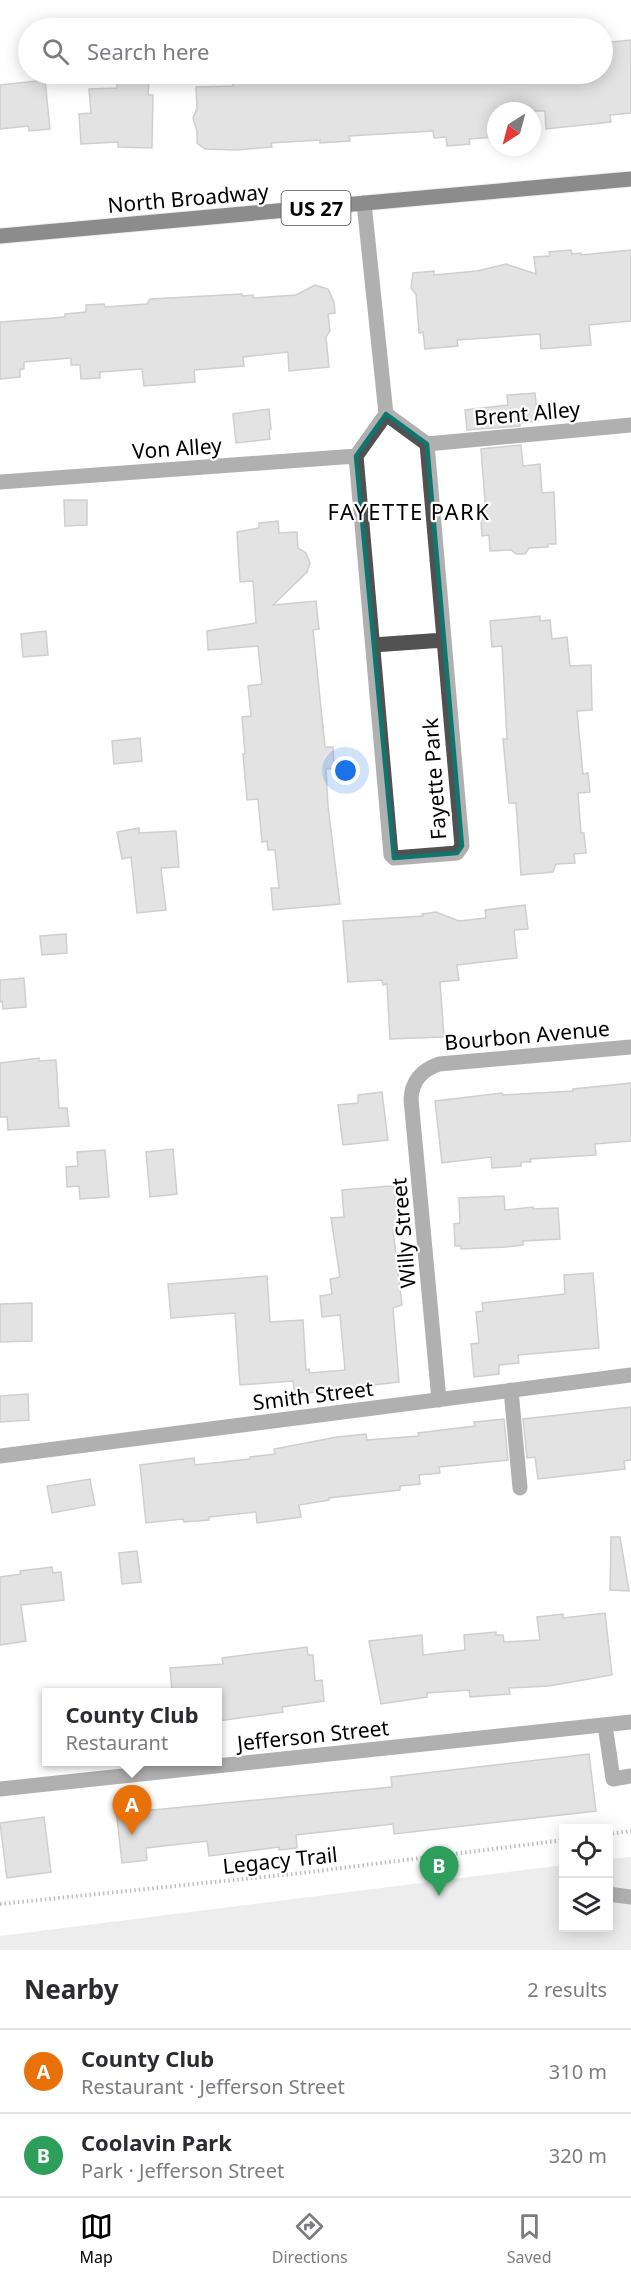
<!DOCTYPE html>
<html lang="en">
<head>
<meta charset="utf-8">
<style>
  :root { --surface:#fff; --page:#f2f2f3; --text:#2b2b33; --muted:#7c7c81; --line:#e1e1e2; --accent:#000 }
  body { margin:0; font-family:"Noto Sans",sans-serif; background:var(--page); color:var(--text) }
  .controls { position:absolute; right:18px; bottom:18px; display:grid; overflow:hidden; border-radius:0px; box-shadow:0 3px 15px #0003 }
  .controls button { width:54px; height:54px; display:grid; place-items:center; padding:0; border:0; border-bottom:2px solid var(--line); background:var(--surface); color:var(--text); font:30px sans-serif }
  .compass { position:absolute; left:487px; top:102px; width:54px; height:54px; border-radius:50%; background:var(--surface); box-shadow:0 3px 15px #0003; rotate:216deg }
  .you { position:absolute; left:346px; top:771px; width:21px; height:21px; margin:-15px; border:4px solid #fff; border-radius:50%; background:#1a73e8; box-shadow:0 0 0 9px #1a73e833 }
  .badge { display:grid; place-items:center; width:39px; height:39px; border-radius:50%; background:var(--accent); color:#fff; font-size:20px; font-weight:700 }
  .pin { position:absolute; translate:-50% -50px; filter:drop-shadow(0 2px 3px #0008) }
  .pin::after { content:''; position:absolute; top:32px; width:21px; height:18px; background:inherit; clip-path:polygon(0 0,100% 0,50% 100%) }
  .popup { position:absolute; left:42px; top:1688px; width:180px; height:78px; box-sizing:border-box; display:grid; place-content:center; border-radius:0px; background:var(--surface); filter:drop-shadow(0 2px 4px #0005); font-size:20px; white-space:nowrap; color:var(--muted) }
  .popup b { font-size:22px; color:var(--text) }
  .popup::after { content:''; position:absolute; left:50%; top:100%; margin-left:-12px; border:12px solid transparent; border-top-color:var(--surface) }
  .list { margin:0; padding:0; list-style:none }
  h2 { display:flex; justify-content:space-between; align-items:center; height:78px; margin:0; padding:0 24px; font-size:26px }
  h2 small { font-size:20px; font-weight:400; color:var(--muted) }
  .list li { display:grid; grid-template-columns:39px 1fr auto; gap:18px; align-items:center; box-sizing:border-box; height:84px; padding:0 24px; border-top:2px solid var(--line) }
  .list b { display:block; font-size:22px; white-space:nowrap }
  .list p { margin:0; font-size:20px; white-space:nowrap; color:var(--muted) }
  .list em { font-size:20px; font-style:normal; color:var(--muted) }
  .icon { flex:none; width:33px; height:33px; fill:none; stroke:currentColor; stroke-width:2; stroke-linecap:round; stroke-linejoin:round }
  .map { position:relative; flex:none; width:631px; height:1950px; overflow:hidden }
  .search { position:absolute; background:var(--surface); box-shadow:0 3px 15px #0003; left:18px; right:18px; top:18px; height:66px; display:flex; align-items:center; gap:15px; box-sizing:border-box; padding:0 21px; border-radius:33px; color:var(--muted); font-size:22px }
  .sheet { height:246px; background:var(--surface) }
  nav { display:flex; justify-content:space-around; align-items:center; box-sizing:border-box; height:84px; border-top:2px solid var(--line); background:var(--surface); font-size:16px; color:var(--muted) }
  nav a { display:grid; justify-items:center; gap:3px }
  nav .on { color:var(--accent) }
  .map>svg:first-child { display:block }
  .green { fill:#d8d8d8 }
  .building { fill:#c0c0c0; stroke:#959595; stroke-width:1.5 }
  .lines { fill:none; stroke-linecap:round; stroke-linejoin:round }
  .major-casing { stroke:#dbdbdb; stroke-width:17 }
  .path { stroke:#737373; stroke-width:4; stroke-dasharray:1.5 3; stroke-linecap:butt }
  .minor { stroke:#515151; stroke-width:15 }
  .major { stroke:#000; stroke-width:15 }
  .marked { fill:none; stroke:#0f766e; stroke-width:4.5; stroke-linejoin:round }
  .labels { text-anchor:middle; dominant-baseline:central; stroke-width:4.5; stroke-linejoin:round; paint-order:stroke }
  .shield { fill:#fff; stroke:#4c4c4c; stroke-width:1.5 }
  .shield-label { font-size:20px; font-weight:bold; fill:#000 }
  .street-label { font-size:21px; fill:#000; stroke:#fff }
  .neighbourhood-label { font-size:22px; letter-spacing:1.5px; fill:#000; stroke:#fff }
</style>
</head>
<body>
<div class="map">
<svg width="631" height="1950" viewBox="0 0 631 1950">
  <rect width="100%" height="100%" fill="#fff"/>
  <!-- green -->
  <path class="green" d="M631 1857V1950H0V1936L563 1865 564 1928H608L609 1859Z"/>
  <!-- building -->
  <path class="building" d="M631 40V113L610 115 611 122 546 129 545 111H496V137L469 139 470 144 447 146 446 137 434 138 433 131 349 136 350 141 320 143V140L271 143 272 147 236 150 205 149 197 143V131L193 118 197 108 196 87 233 86 232 74H383L384 76 416 74H603V43Z
    M117 78 149 79 148 95H153L152 148 118 147V142L81 144 79 114 91 113 89 89 117 88Z
    M45 80 50 129 29 131 28 126 0 129V85Z
    M571 250 572 254 581 253V255L631 250V321L589 325 591 345 541 349 540 334 457 340 458 346 425 349 423 332 419 333 416 294 411 288 413 273 434 271V275L477 271 506 264 536 274 534 257 550 256 549 252Z
    M315 285 328 289 334 302 335 313 328 314 330 331 326 337 329 367 289 371 288 352 243 357 244 366 194 370 195 382 144 386 142 369 100 372V378L81 379 80 365H71V358L24 362V369H20V377L0 379V322L65 317V314L86 312V305L104 304 105 307 147 304 150 299 242 294V296L253 295V298L296 295Z
    M535 393 538 421 520 423V426L467 430 465 410 508 405 507 395Z
    M269 409 271 429 269 430 270 439 236 443 233 414Z
    M521 445 523 466 540 464 542 493 554 492 556 544H548V547L529 548 525 554H516L511 550 490 551 489 535 482 536 481 521 486 514 481 449Z
    M64 500H87V525L65 526Z
    M278 521 279 533 297 532 298 548 306 553 310 563 307 572 273 605 316 601 319 629 313 630 325 747H333L334 768 326 769 328 806 340 904 273 910 271 888H279L275 850H268L267 841 262 842 258 799 247 800 243 754H245L242 717 251 716 248 686 262 684 258 646 208 650 207 631 256 623 253 581 240 582 237 532 259 528V523Z
    M540 616V621L550 620 552 639 567 637 570 666 591 665 592 710 577 711 583 774 588 773 590 792 578 793 581 833H584L586 853 574 854 575 863 556 864 553 872 521 875 516 803H509L503 739H507L502 646 492 647 490 621Z
    M46 631 48 655 23 657 21 634Z
    M140 738 142 761 114 764 112 741Z
    M139 828V833L176 831 179 867 161 868 166 910 137 913 131 857 122 859 117 832Z
    M525 905 528 929 514 930 517 958 457 965 459 980 440 982 444 1037 390 1039 387 984 383 985 382 980 348 982 343 921 423 916 422 914 436 912 459 921 486 918 485 910Z
    M66 934 67 953 42 955 40 936Z
    M24 978 26 1007 3 1009 2 1001 0 1002V980Z
    M39 1058V1061L56 1060 59 1108H67L69 1126 8 1130 7 1117H0V1063Z
    M631 1083V1141L595 1144 596 1155 530 1159 531 1162H521V1166L492 1168 491 1157 442 1163 435 1101 502 1093 503 1095 573 1091V1089Z
    M382 1092 388 1140 343 1145 338 1105 358 1103V1095Z
    M173 1149 177 1194 150 1197 146 1152Z
    M105 1150 109 1197 80 1199 79 1186 67 1187 66 1167 78 1166 77 1152Z
    M390 1186 394 1187 398 1230H393L402 1305 393 1308 399 1382 313 1392 295 1397 293 1381 240 1385 235 1313 171 1318 168 1284 267 1276 270 1322 303 1320 306 1370 309 1369 310 1373 345 1370 340 1315 322 1317 320 1296 332 1294 330 1279 340 1277 331 1218 344 1217 342 1190Z
    M504 1196 505 1210 533 1207V1209L558 1208 560 1239 523 1241V1245L506 1247 461 1249V1246H455L454 1224 460 1223 459 1198Z
    M593 1273 599 1348 518 1355 519 1363 499 1365V1374L474 1377 471 1344 479 1343 476 1312 483 1311 482 1303 565 1294 564 1275Z
    M32 1303V1341L0 1342V1304Z
    M28 1394 29 1420 0 1422V1396Z
    M631 1407V1460L624 1461 625 1469 538 1479 535 1457 527 1458 523 1419Z
    M504 1419 508 1460 439 1467 440 1473 419 1475 420 1484 400 1486V1490L329 1498V1500L299 1505 301 1517 257 1523 256 1512 209 1517V1520L184 1522 183 1519 146 1523 140 1465 194 1458 195 1465 250 1459V1457L275 1454 274 1449 337 1437 366 1434 367 1440 419 1436 418 1433 475 1426 474 1422Z
    M90 1479 95 1505 52 1513 47 1486Z
    M611 1537H620L629 1591 610 1590Z
    M137 1551 141 1582 122 1584 119 1553Z
    M52 1567 53 1573 61 1572 64 1600 21 1605 26 1641 0 1645V1577L21 1574 20 1571Z
    M605 1613 612 1675 549 1686 509 1688 510 1694 470 1697 469 1690 427 1693V1697L381 1704 369 1641 422 1635 423 1655 465 1650 464 1635 496 1632V1635H503L504 1642 540 1640 537 1617 563 1614V1618Z
    M307 1647 308 1655H313L315 1681 322 1680 324 1701 282 1707 283 1712 218 1721V1692H172L170 1668 223 1664 222 1658Z
    M589 1754 596 1811 394 1834 393 1824 296 1835 297 1848 279 1850V1847L209 1856 207 1841 146 1848 147 1860 122 1863 116 1809 141 1806 142 1811 392 1787 391 1777Z
    M44 1817 51 1872 7 1878 0 1823Z"/>
  <g class="lines">
    <!-- major casing -->
    <g class="major-casing">
      <path id="major" d="M0 236 631 179"/>
    </g>
    <!-- path -->
    <path class="path" d="M608 1834 631 1831
      M0 1904 302 1873 564 1840"/>
    <!-- minor -->
    <path class="minor" d="M364 203 386 414 356 456 391 855 394 858 457 853 462 846 427 444 386 414
      M427 444 631 425
      M0 482 356 456
      M373 645 444 640
      M511 1390 520 1488
      M439 1400 411 1099C412 1080 422 1070 439 1064L631 1047
      M0 1456 631 1375
      M605 1725 613 1779 631 1776
      M0 1789 631 1722
      M608 1894 631 1897"/>
    <!-- major -->
    <use href="#major" class="major"/>
  </g>
  <!-- marked area -->
  <path d="M0 0H631V1950H0ZM386 414 427 444 462 846 457 853 394 858 356 456Z" fill="#fff" fill-opacity=".55" fill-rule="evenodd"/>
  <path class="marked" d="M386 414 427 444 462 846 457 853 394 858 356 456Z"/>
  <g class="labels">
    <!-- shield labels -->
    <rect class="shield" x="281.5" y="191" width="69" height="34" rx="4.5"/>
    <g class="shield-label">
      <text x="316" y="208">US 27</text>
    </g>
    <!-- street labels -->
    <g class="street-label">
      <text transform="translate(188 198) rotate(-5)">North Broadway</text>
      <text transform="translate(527 413) rotate(-5)">Brent Alley</text>
      <text transform="translate(177 448) rotate(-4)">Von Alley</text>
      <text transform="translate(434 779) rotate(-94)">Fayette Park</text>
      <text transform="translate(527 1035) rotate(-5)">Bourbon Avenue</text>
      <text transform="translate(403 1233) rotate(-95)">Willy Street</text>
      <text transform="translate(313 1395) rotate(-7)">Smith Street</text>
      <text transform="translate(313 1735) rotate(-6)">Jefferson Street</text>
      <text transform="translate(280 1860) rotate(-6)">Legacy Trail</text>
    </g>
    <!-- neighbourhood labels -->
    <g class="neighbourhood-label">
      <text x="409" y="511">FAYETTE PARK</text>
    </g>
  </g>
</svg>
<div class="controls">
<button><svg class="icon" aria-label="locate" viewBox="0 0 24 24"><circle cx="12" cy="12" r="6"/><path d="M12 2v4M12 18v4M2 12h4M18 12h4"/></svg></button>
<button><svg class="icon" aria-label="layers" viewBox="0 0 24 24"><path d="M12 4l9 5-9 5-9-5zM3 14l9 5 9-5"/></svg></button>
</div>
<svg class="compass" viewBox="-18 -18 36 36"><path d="M0-13l5 13h-10z" fill="#e53935"/><path d="M0 13l5-13h-10z" fill="#7c7c81"/></svg>
<div class="you"></div>
<div class="pin badge" style="left:132px;top:1835px;background:#e8710a">A</div>
<div class="popup"><b>County Club</b>Restaurant</div>
<div class="pin badge" style="left:439px;top:1896px;background:#2e9e5b">B</div>
<div class="search"><svg class="icon" aria-label="search" viewBox="0 0 24 24"><circle cx="10" cy="10" r="6"/><path d="M15 15l6 6"/></svg>Search here</div>
</div>
<section class="sheet">
<h2>Nearby<small>2 results</small></h2>
<ul class="list">
<li><span class="badge" style="background:#e8710a">A</span><div><b>County Club</b><p>Restaurant · Jefferson Street</p></div><em>310 m</em></li>
<li><span class="badge" style="background:#2e9e5b">B</span><div><b>Coolavin Park</b><p>Park · Jefferson Street</p></div><em>320 m</em></li>
</ul>
</section>
<nav>
<a class="on"><svg class="icon" aria-label="map" viewBox="0 0 24 24"><path d="M3 6l6-2 6 2 6-2v14l-6 2-6-2-6 2zM9 4v14M15 6v14"/></svg>Map</a>
<a><svg class="icon" aria-label="directions" viewBox="0 0 24 24"><path d="M12 3l9 9-9 9-9-9zM9 14v-3h6M13 9l2 2-2 2"/></svg>Directions</a>
<a><svg class="icon" aria-label="saved" viewBox="0 0 24 24"><path d="M7 4h10v16l-5-4-5 4z"/></svg>Saved</a>
</nav>
</body>
</html>
